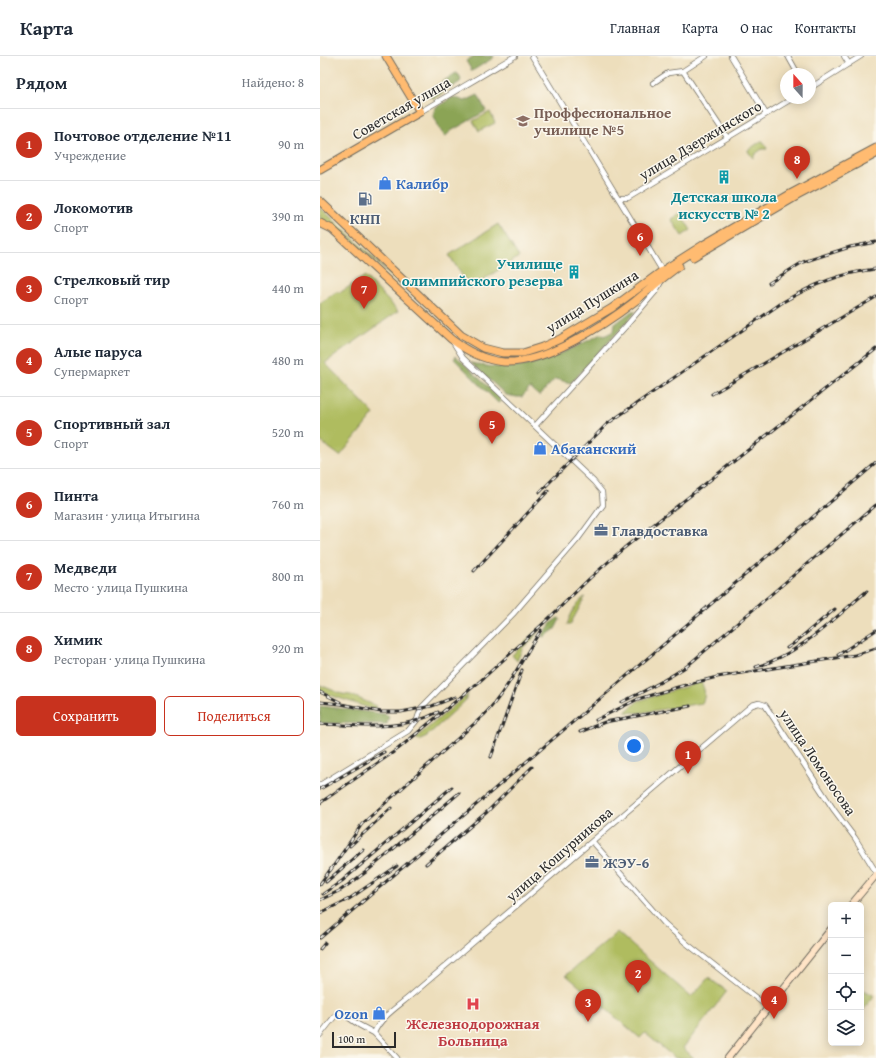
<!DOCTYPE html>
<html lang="ru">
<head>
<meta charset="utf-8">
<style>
  :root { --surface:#fff; --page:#f2f2f3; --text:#1f2937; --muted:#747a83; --line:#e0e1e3; --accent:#c8321e }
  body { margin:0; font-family:"Gentium Book Plus",serif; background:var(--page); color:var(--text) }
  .controls { position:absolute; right:12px; bottom:12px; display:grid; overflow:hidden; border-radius:6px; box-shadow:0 2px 10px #0003 }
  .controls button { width:36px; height:36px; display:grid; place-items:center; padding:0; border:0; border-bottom:1px solid var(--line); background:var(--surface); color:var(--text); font:20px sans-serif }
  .compass { position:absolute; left:460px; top:12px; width:36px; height:36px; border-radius:50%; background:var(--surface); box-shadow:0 2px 10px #0003; rotate:339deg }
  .scale { position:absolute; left:12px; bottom:10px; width:64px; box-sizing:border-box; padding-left:4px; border:2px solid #2b2b2b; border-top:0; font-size:11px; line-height:14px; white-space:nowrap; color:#2b2b2b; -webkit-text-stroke:3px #fbf7ec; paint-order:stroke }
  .you { position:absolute; left:314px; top:690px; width:14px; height:14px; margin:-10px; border:3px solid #fff; border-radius:50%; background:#1a73e8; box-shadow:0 0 0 6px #1a73e833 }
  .badge { display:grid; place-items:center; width:26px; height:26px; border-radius:50%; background:var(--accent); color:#fff; font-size:13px; font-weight:700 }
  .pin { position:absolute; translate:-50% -33px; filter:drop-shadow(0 1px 2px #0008) }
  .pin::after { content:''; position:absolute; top:21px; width:14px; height:12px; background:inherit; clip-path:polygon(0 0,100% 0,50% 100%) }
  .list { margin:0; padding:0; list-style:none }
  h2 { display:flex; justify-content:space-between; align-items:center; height:52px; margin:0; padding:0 16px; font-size:17px }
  h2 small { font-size:13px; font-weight:400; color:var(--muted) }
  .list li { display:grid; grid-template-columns:26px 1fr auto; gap:12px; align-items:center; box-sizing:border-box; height:72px; padding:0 16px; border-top:1px solid var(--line) }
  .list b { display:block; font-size:15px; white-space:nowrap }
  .list p { margin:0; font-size:13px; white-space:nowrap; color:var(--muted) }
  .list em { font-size:13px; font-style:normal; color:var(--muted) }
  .actions { display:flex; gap:8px; padding:12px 16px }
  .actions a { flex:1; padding:9px 0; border:1px solid var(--accent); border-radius:6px; text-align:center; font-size:14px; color:var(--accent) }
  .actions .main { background:var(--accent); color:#fff }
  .icon { flex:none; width:22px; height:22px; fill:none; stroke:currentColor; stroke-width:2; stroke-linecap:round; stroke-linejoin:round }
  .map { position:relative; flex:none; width:556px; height:1002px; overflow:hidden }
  header { display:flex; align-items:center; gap:24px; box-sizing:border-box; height:56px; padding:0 20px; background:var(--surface); border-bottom:1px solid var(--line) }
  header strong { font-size:19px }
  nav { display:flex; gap:22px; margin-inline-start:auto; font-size:14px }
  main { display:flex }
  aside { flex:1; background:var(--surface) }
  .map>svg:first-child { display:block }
  .green { fill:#afbc5e; stroke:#6d7444 }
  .forest { fill:#8ba455; stroke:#5b6840 }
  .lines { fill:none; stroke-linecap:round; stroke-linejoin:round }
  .street-casing { stroke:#6f6a5e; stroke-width:6 }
  .secondary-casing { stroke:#6f6a5e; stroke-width:8 }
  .primary-casing { stroke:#6f6a5e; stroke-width:9 }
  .street { stroke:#fff; stroke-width:4.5 }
  .secondary { stroke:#ffe4c6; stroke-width:6 }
  .primary { stroke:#ffbb71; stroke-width:7 }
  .rail-casing { stroke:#2b2b2b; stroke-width:3 }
  .rail { stroke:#fbf7ec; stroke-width:1.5; stroke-dasharray:4.5; stroke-linecap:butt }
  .labels { text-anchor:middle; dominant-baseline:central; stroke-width:3; stroke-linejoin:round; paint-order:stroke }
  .street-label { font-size:15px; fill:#2b2b2b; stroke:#fbf7ec }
  .education-label { font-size:15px; font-weight:bold; fill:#785e54; stroke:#fbf7ec; text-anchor:start }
  .shop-label { font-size:15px; font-weight:bold; fill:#366cbe; stroke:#fbf7ec; text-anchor:start }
  .culture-label { font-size:15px; font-weight:bold; fill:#0d838f; stroke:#fbf7ec }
  .service-label { font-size:15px; font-weight:bold; fill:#4e5e75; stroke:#fbf7ec; text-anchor:start }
  .health-label { font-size:15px; font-weight:bold; fill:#be3a42; stroke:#fbf7ec }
</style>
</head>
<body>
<header>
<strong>Карта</strong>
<nav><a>Главная</a><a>Карта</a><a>О нас</a><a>Контакты</a></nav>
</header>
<main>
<aside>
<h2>Рядом<small>Найдено: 8</small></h2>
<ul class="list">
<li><span class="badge">1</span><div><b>Почтовое отделение №11</b><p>Учреждение</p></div><em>90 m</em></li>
<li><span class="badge">2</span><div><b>Локомотив</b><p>Спорт</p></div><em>390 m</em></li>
<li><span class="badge">3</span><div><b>Стрелковый тир</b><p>Спорт</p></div><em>440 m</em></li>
<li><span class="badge">4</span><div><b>Алые паруса</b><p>Супермаркет</p></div><em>480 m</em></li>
<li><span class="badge">5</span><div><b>Спортивный зал</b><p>Спорт</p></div><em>520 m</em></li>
<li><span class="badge">6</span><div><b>Пинта</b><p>Магазин · улица Итыгина</p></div><em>760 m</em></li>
<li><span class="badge">7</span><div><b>Медведи</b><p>Место · улица Пушкина</p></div><em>800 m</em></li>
<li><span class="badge">8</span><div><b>Химик</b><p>Ресторан · улица Пушкина</p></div><em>920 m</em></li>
</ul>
<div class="actions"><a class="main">Сохранить</a><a>Поделиться</a></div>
</aside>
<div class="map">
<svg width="556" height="1002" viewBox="0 0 556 1002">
  <rect width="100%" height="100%" fill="#fbf7ec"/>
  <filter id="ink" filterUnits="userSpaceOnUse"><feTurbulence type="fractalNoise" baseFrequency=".025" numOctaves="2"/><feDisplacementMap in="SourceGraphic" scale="8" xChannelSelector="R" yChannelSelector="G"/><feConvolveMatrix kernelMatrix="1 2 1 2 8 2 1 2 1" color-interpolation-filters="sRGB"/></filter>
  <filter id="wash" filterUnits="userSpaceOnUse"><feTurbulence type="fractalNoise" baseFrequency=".012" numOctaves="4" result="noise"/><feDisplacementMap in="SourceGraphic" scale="16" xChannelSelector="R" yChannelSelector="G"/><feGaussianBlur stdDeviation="0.9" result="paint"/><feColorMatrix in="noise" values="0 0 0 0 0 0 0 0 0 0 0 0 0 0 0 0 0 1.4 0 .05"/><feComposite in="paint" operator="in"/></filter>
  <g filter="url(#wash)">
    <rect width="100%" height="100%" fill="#eddebc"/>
    <!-- green -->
    <path class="green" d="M170 56 175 67 159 75 153 65Z
      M441 85H443L447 93H442L434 99 433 102 432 101 428 95V94Z
      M0 151 83 230 20 174 0 162Z
      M360 157 371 174 362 180 351 163Z
      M178 168 199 201 150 232 129 199Z
      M45 220 78 255 5 307 54 358 20 400 0 385V247L16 236H21Z
      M265 541 250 569H247C250 560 256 546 265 541Z
      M219 573 212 584 203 591 197 605 192 599Z
      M381 626C385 634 386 639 382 647L319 657 305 656 318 645Z
      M0 629 22 638 31 639 56 650 55 654 7 638 0 634Z
      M148 638 145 645 107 680 98 684 96 682Z
      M297 876 371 941 389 921 390 923 407 935 363 992 374 1002H355L325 977 320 982 246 919Z
      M544 934 553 939V941L541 957V938Z"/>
    <!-- forest -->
    <path class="forest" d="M154 0H174L173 2 152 15 146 5Z
      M136 17 139 19 141 23 140 26 114 42 104 40 105 37Z
      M158 39 166 55 131 75 126 80 124 79C118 73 118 66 113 59L115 52 133 41 145 45Z
      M312 255H315V257L251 327 235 323 219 340 210 332 202 341H197L186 339 151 307C202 320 237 300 281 278L284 280 294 275 295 268Z
      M136 300 182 344 178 347 134 303Z
      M238 562 240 563 235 573 224 581 222 580 232 566Z
      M0 650 65 658 69 660 67 668 0 667Z"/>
  </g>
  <g filter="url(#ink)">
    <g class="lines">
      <!-- street casing -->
      <g class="street-casing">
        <path id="street" d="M212 0 343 216
          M411 0 446 58
          M468 0 478 18
          M524 0 529 8
          M363 15 407 81
          M333 27 348 17 363 15 386 0
          M490 32 541 0
          M100 56 195 0
          M298 142H308L473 42
          M215 370 306 270 336 235 342 224
          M0 729 88 675 97 664 101 652 193 558 258 483 283 449 282 436 274 426 143 302 133 286
          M273 786 344 867 366 887 449 952
          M54 977C60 962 77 951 89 941L432 649 439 647 445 649 514 754 535 782 556 816
          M0 979 18 956 22 957 39 969 54 977 77 1002"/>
      </g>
      <!-- secondary casing -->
      <g class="secondary-casing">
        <path id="secondary" d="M531 849 556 819
          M408 1002 511 873"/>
      </g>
      <!-- primary casing -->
      <g class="primary-casing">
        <path id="primary" d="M0 114 100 56 66 0
          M0 145 141 279 163 292 183 297H203L222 291 240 283 292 252 342 215 383 189 472 137 556 92
          M0 167 12 173 131 283C147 295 163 304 184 306 224 308 283 270 314 246 329 234 343 221 359 210
          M373 201 477 140 556 98"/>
      </g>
      <!-- street -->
      <use href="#street" class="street"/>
      <!-- secondary -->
      <use href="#secondary" class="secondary"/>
      <!-- primary -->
      <use href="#primary" class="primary"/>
      <!-- rail casing -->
      <g class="rail-casing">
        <path id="rail" d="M449 227 483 206 530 191 556 186
          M392 338 556 241
          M220 436 287 368 463 246C494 228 521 217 556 213
          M154 515 228 435
          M467 592 473 588 515 553
          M518 599 556 574
          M436 611C481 597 511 565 547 535
          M0 636 20 646
          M0 646 21 648 61 656H81L112 650 135 641
          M302 646C325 635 346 624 367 610L556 449
          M276 664 318 643 358 631 397 621 535 599 556 592
          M0 668C40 669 81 676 118 656
          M260 676 285 666 370 650
          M171 701 202 614
          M0 733 64 696
          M0 747 78 693 159 626 227 564 270 522 304 492 556 293
          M30 790 71 752
          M106 808 167 756 212 711
          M10 815 42 768 164 659C188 634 202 603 221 574
          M6 826 43 794
          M0 828 13 810
          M3 838 22 825 132 731
          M0 844 21 834 46 816 139 737
          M0 857 29 843 77 810
          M0 882 556 407
          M0 893 5 887"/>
      </g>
      <!-- rail -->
      <use href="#rail" class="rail"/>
    </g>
  </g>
  <!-- icons -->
  <defs>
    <g id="school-bare" transform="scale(1.08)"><path d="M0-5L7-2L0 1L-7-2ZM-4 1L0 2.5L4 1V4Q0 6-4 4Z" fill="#8d6e63" stroke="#fbf7ec" stroke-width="2.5" paint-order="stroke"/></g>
    <g id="building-bare" transform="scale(1.08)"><path d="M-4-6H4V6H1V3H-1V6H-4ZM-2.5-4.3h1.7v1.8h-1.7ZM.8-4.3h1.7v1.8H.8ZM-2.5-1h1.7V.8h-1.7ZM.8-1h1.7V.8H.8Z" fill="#0f9aa8" stroke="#fbf7ec" stroke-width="2.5" paint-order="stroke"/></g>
    <g id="shop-bare" transform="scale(1.08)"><path d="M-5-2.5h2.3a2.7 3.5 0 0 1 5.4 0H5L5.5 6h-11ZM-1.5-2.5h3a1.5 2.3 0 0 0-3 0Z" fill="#3f7fe0" stroke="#fbf7ec" stroke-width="2.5" paint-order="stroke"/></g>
    <g id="fuel-bare" transform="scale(1.08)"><path d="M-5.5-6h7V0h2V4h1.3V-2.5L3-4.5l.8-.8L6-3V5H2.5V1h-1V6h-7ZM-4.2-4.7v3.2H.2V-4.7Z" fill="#5c6f8a" stroke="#fbf7ec" stroke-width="2.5" paint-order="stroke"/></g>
    <g id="office-bare" transform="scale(1.08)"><path d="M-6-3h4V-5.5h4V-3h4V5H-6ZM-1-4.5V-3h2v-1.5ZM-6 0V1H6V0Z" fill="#5c6f8a" stroke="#fbf7ec" stroke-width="2.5" paint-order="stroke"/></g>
    <g id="hospital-bare" transform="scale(1.08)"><path d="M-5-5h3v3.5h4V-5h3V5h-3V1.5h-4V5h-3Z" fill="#e0444e" stroke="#fbf7ec" stroke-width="2.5" paint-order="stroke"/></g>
  </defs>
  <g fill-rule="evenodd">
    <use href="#school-bare" x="203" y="65"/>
    <use href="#building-bare" x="404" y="121"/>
    <use href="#shop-bare" x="65" y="127"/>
    <use href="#fuel-bare" x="45" y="143"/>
    <use href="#building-bare" x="254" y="216"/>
    <use href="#shop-bare" x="220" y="392"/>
    <use href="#office-bare" x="281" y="474"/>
    <use href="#office-bare" x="272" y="806"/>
    <use href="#hospital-bare" x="153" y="948"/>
    <use href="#shop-bare" x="59" y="957"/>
  </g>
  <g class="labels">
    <!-- street labels -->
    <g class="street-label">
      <text transform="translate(81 52) rotate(-30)">Советская улица</text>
      <text transform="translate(380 84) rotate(-31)">улица Дзержинского</text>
      <text transform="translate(272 245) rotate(-32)">улица Пушкина</text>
      <text transform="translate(498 706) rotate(56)">улица Ломоносова</text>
      <text transform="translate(239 798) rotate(-41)">улица Кошурникова</text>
    </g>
    <!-- education labels -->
    <g class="education-label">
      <text x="214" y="56">Проффесиональное<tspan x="214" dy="17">училище №5</tspan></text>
    </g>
    <!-- shop labels -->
    <g class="shop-label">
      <text x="76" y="127">Калибр</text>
      <text x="231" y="392">Абаканский</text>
      <text x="48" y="957" text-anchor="end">Ozon</text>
    </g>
    <!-- culture labels -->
    <g class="culture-label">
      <text x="404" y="140">Детская школа<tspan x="404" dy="17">искусств № 2</tspan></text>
      <text x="243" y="207" text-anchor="end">Училище<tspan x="243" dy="17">олимпийского резерва</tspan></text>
    </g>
    <!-- service labels -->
    <g class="service-label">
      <text x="45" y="162" text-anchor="middle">КНП</text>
      <text x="292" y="474">Главдоставка</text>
      <text x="283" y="806">ЖЭУ-6</text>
    </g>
    <!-- health labels -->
    <g class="health-label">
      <text x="153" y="967">Железнодорожная<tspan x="153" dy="17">Больница</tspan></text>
    </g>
  </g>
</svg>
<div class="controls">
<button>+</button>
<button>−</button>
<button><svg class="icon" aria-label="locate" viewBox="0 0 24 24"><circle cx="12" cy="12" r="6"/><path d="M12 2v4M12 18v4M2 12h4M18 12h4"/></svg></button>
<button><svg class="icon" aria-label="layers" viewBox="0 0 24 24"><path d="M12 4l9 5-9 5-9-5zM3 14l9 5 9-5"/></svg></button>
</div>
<svg class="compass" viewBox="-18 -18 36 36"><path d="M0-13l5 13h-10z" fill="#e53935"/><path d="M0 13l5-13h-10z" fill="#747a83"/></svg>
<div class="scale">100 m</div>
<div class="you"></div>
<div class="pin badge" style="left:368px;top:718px">1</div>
<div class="pin badge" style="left:318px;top:937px">2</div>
<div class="pin badge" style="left:268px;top:966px">3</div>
<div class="pin badge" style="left:454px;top:963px">4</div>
<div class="pin badge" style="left:172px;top:388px">5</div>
<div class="pin badge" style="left:320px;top:200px">6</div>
<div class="pin badge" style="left:44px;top:253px">7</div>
<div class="pin badge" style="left:477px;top:123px">8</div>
</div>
</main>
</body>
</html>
